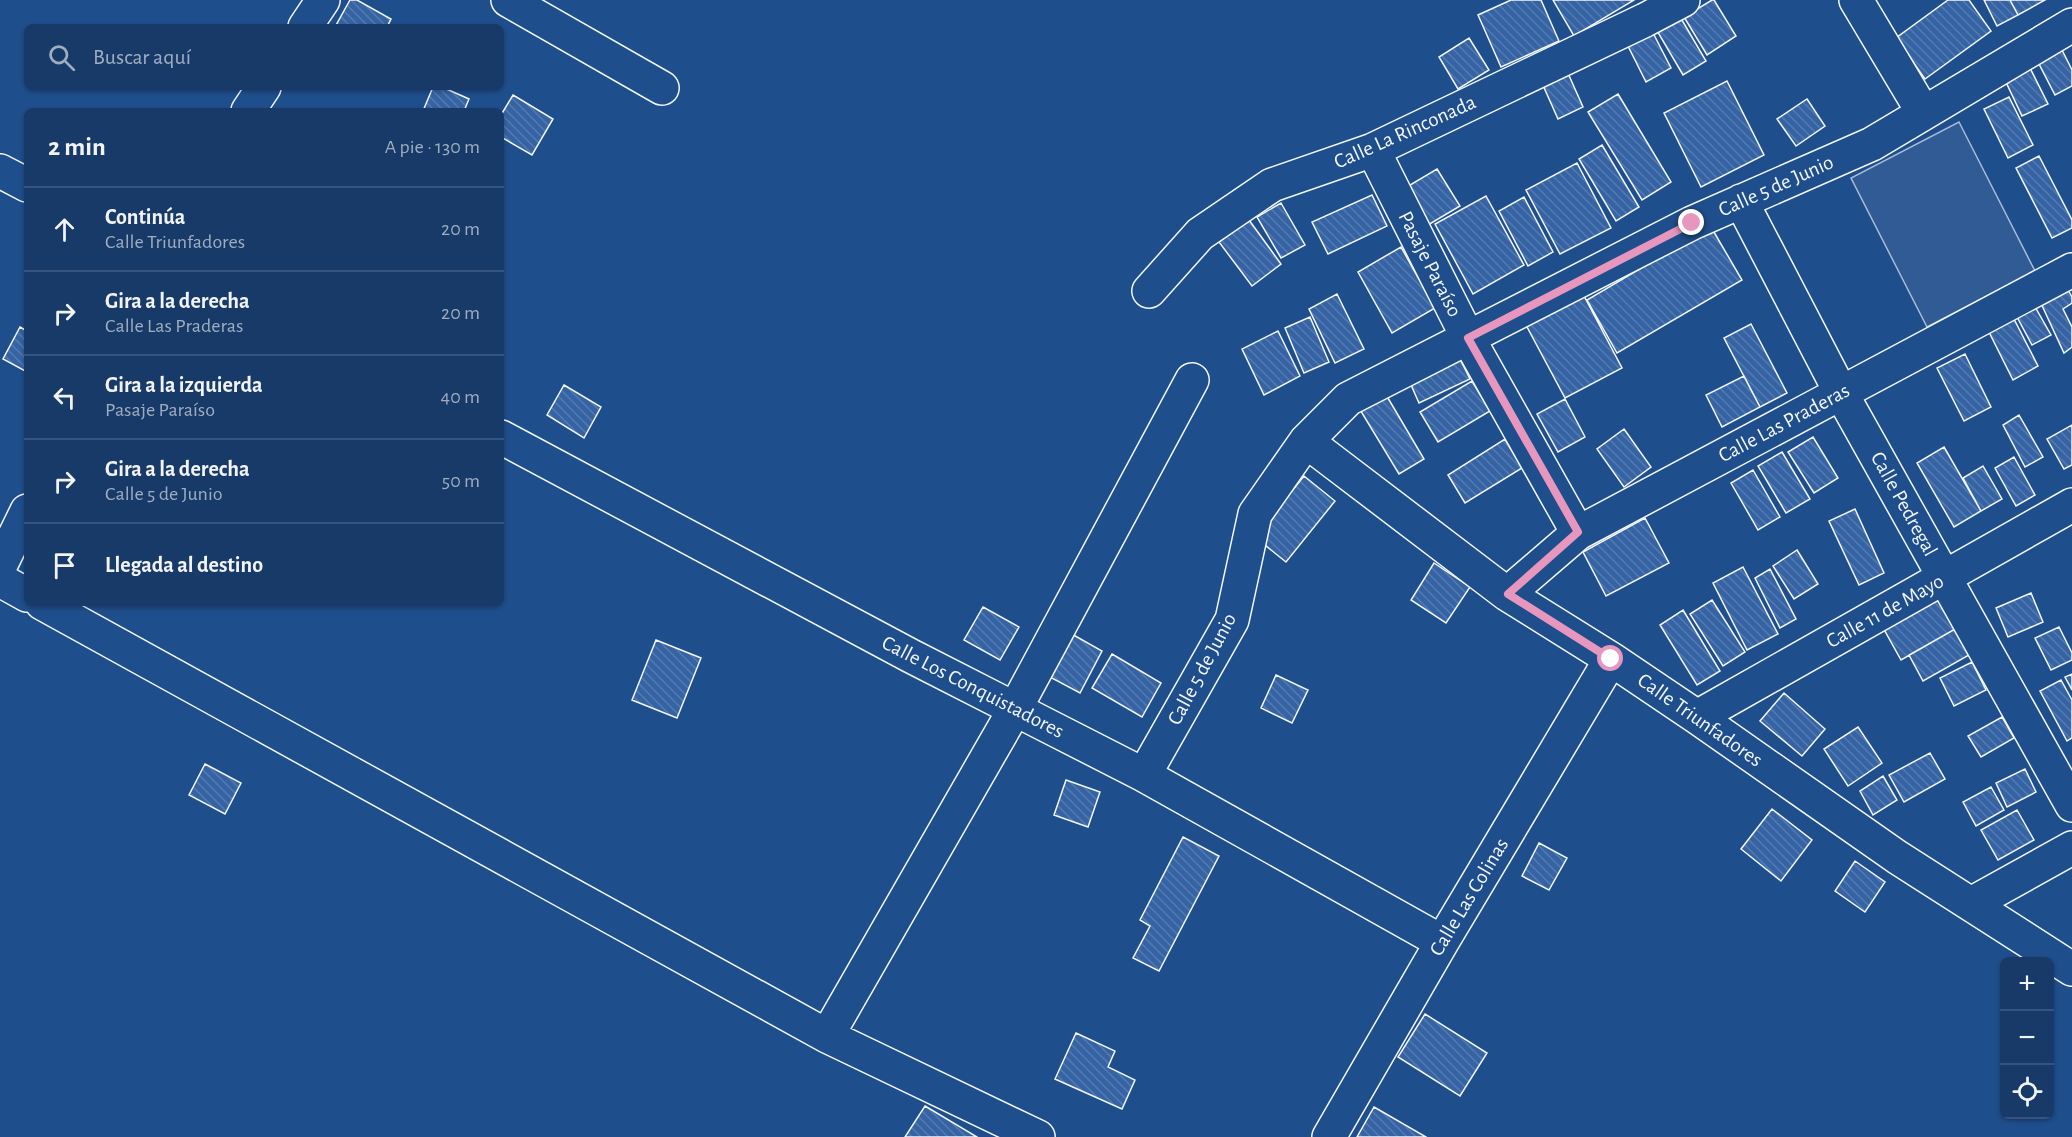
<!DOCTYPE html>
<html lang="es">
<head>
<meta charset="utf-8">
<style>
  :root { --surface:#173a69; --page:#20416f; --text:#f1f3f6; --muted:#9eadc0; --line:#36547d }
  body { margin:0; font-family:"Alegreya Sans",sans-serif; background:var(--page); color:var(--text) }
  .controls { position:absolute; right:18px; bottom:18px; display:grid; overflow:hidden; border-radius:9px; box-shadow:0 2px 4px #0004 }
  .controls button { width:54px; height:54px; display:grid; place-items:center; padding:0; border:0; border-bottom:2px solid var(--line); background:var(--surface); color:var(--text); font:30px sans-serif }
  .stop { position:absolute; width:18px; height:18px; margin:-14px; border:4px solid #e797bd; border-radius:50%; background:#fff }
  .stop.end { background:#e797bd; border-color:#fff; box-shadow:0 2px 6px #0008 }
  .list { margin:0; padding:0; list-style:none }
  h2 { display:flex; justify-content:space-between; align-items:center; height:78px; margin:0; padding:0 24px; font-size:26px }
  h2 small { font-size:20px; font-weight:400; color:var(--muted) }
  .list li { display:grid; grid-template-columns:39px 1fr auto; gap:18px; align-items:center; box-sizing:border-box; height:84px; padding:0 24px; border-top:2px solid var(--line) }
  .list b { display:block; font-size:22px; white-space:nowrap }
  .list p { margin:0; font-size:20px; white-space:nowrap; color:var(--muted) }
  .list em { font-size:20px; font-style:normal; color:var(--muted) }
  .icon { flex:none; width:33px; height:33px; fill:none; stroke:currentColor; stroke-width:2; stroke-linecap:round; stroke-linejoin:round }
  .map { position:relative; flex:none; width:2072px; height:1137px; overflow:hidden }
  .search { position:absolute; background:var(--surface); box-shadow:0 2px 4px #0004; left:24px; top:24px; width:480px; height:66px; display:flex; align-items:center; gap:15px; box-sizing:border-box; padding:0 21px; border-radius:9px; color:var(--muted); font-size:22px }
  .panel { position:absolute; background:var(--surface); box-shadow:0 2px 4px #0004; left:24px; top:108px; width:480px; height:498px; border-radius:9px }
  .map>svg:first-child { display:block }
  .built { fill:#305b95; stroke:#a8bbd7; stroke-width:1.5 }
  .building { fill:url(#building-back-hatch); stroke:#f2f6ff; stroke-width:1.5 }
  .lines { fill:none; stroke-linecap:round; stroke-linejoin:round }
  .minor-casing { stroke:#f2f6ff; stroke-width:36 }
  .minor { stroke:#1f4e8c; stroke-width:33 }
  .route { stroke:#e797bd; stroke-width:8 }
  .labels { text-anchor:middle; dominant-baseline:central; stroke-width:4.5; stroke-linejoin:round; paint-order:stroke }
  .street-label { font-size:21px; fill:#f2f6ff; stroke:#1f4e8c }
</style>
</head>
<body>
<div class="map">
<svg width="2072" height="1137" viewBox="0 0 2072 1137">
  <defs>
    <pattern id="building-back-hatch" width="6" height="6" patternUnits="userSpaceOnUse" patternTransform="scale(1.5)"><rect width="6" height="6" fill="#3563a3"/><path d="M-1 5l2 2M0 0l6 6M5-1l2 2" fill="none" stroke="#537ab1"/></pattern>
  </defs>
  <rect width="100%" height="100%" fill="#1f4e8c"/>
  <!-- built -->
  <path class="built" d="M1959 122 2035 271 1927 327 1851 178Z"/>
  <!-- building -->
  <path class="building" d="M350 0H357L391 19 387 27H335Z
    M1511 0H1541L1559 41 1501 67 1478 15Z
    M1553 0H1634L1574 36Z
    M1712 0H1714L1736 36 1707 55 1684 17Z
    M1948 0H1969L1991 31 1925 79 1896 38Z
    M1984 0H2010L2018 15 1997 26Z
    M2010 0H2045L2018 15Z
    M1679 15 1706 61 1683 75 1656 29Z
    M1650 27 1671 68 1646 82 1625 40Z
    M1469 38 1489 70 1458 89 1439 57Z
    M2062 50 2072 70V86L2055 95 2038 62Z
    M2030 68 2048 104 2022 116 2005 80Z
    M1567 71 1583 107 1558 119 1542 83Z
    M1727 81 1764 155 1701 187 1664 113Z
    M433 87H442L469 99 464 111H423Z
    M1618 94 1671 182 1642 200 1588 112Z
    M513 95 553 119 532 155 501 137V115Z
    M2009 97 2033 145 2008 158 1984 109Z
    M1807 99 1825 126 1796 146 1777 119Z
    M1602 145 1639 207 1616 221 1579 159Z
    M2039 156 2072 220V228L2052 238 2016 168Z
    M1577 163 1611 228 1560 254 1526 190Z
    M1437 169 1460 206 1428 225 1405 188Z
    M1372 195 1387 226 1328 254 1312 222Z
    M1486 196 1524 265 1473 294 1435 224Z
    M1524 197 1553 252 1528 266 1499 211Z
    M1281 203 1305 245 1281 258 1257 217Z
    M1249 220 1281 264 1252 286 1219 242Z
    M1711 227 1742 280 1617 353 1587 300Z
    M1401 247 1435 308 1392 333 1358 272Z
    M2064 283 2072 297V303L2063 309 2072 327V347L2064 353 2039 299Z
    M1337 294 1364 349 1335 363 1309 309Z
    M1583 294 1622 368 1565 398 1526 325Z
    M2034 305 2051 335 2032 345 2016 315Z
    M1310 317 1329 362 1304 373 1285 328Z
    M2014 319 2038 366 2013 380 1989 332Z
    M1751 324 1787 393 1760 407 1724 338Z
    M20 327 27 331V372L3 359Z
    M1278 331 1300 376 1264 395 1242 349Z
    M1965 354 1991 407 1964 421 1937 368Z
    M1458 355 1470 379 1419 403 1408 378Z
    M1744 376 1760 407 1722 427 1706 395Z
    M1472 381 1490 411 1438 442 1420 412Z
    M564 385 601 407 584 438 547 415Z
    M1385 393 1424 459 1399 474 1359 408Z
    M1565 399 1585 437 1558 452 1537 414Z
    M2019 415 2043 457 2025 467 2003 425Z
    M2072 425V465L2064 469 2047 439Z
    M1624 429 1651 467 1624 487 1597 449Z
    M1813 437 1838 478 1814 493 1788 452Z
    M1505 439 1522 468 1465 503 1448 475Z
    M1944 447 1981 511 1954 527 1917 463Z
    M1782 452 1810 499 1786 513 1758 466Z
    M2014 457 2035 495 2016 506 1995 468Z
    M1983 466 2002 499 1981 511 1963 478Z
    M1753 470 1780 517 1758 530 1731 483Z
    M1304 476 1335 501 1286 562 1255 537Z
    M1855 509 1884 573 1859 585 1829 521Z
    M1645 518 1669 563 1606 596 1583 552Z
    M1797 550 1818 584 1794 599 1773 566Z
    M1434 563 1470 587 1446 623 1411 600Z
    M1743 567 1778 634 1747 650 1713 583Z
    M1770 569 1796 619 1780 628 1755 578Z
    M1937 593 1957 628 1901 660 1881 624Z
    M2031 593 2043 622 2008 637 1996 608Z
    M1712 600 1745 652 1723 666 1690 614Z
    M983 607 1019 627 1000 660 964 640Z
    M1683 610 1720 671 1697 685 1660 625Z
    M2059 627 2072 653V660L2051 670 2035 638Z
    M1955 629 1969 655 1923 681 1909 655Z
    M1070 633 1102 651 1080 693 1048 676Z
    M656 640 701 658 677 718 632 700Z
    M1112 654 1161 683 1142 717 1092 688Z
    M1972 662 1986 690 1954 706 1940 678Z
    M2072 674V690L2065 677Z
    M1276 675 1308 690 1292 723 1261 708Z
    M2061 680 2072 700V738L2067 741 2040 691Z
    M1784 693 1825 729 1802 756 1760 721Z
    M2002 717 2014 738 1981 757 1968 736Z
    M1858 727 1882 763 1848 786 1824 749Z
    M1930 753 1945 779 1904 802 1889 775Z
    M205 764 241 783 225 814 189 795Z
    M2025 769 2036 792 2007 807 1996 783Z
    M1883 776 1897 800 1873 815 1860 791Z
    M1066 780 1100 792 1088 827 1054 815Z
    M1991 787 2004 810 1976 826 1963 802Z
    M1772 809 1812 840 1781 881 1741 849Z
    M2017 810 2034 840 1998 860 1981 830Z
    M1183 837 1219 856 1159 971 1133 958 1150 926 1140 920Z
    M1539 843 1567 858 1549 890 1522 876Z
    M1855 861 1885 882 1865 912 1835 891Z
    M1425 1014 1487 1053 1460 1096 1398 1057Z
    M1076 1033 1115 1051 1108 1067 1135 1080 1122 1109 1055 1079Z
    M925 1106 977 1137H905Z
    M1374 1107 1426 1137H1357Z"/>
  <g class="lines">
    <!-- minor casing -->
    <g class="minor-casing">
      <path id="minor" d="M508 0 662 88
        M1856 0 1923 112
        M305 27 323 0
        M248 111 264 87
        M1373 150 1468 338 1578 533
        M0 171 27 185
        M1741 201 1841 393 2072 805
        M1149 291 1200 234 1272 185 1373 150 1645 20 1683 0
        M501 437 911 656 1144 775 1442 942
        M1306 441 1507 594 1611 659 1697 717 1897 857 2072 969
        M0 566 27 511
        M0 580 27 595
        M1507 594 1578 533 2072 270
        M42 603 827 1036 1038 1137
        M1697 717 2072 505
        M1144 775 1232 620 1255 514 1306 441 1348 399 1692 223 1872 144 2072 25
        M1971 904 2072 848
        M827 1036 1015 709 1192 380
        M1329 1137 1442 942 1611 659"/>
    </g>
    <!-- minor -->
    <use href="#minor" class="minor"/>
  </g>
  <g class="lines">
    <!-- route -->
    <path class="route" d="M1611 659 1508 594 1578 532 1468 338 1692 223"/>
  </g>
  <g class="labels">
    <!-- street labels -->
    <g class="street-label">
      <text transform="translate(1405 132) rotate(-24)">Calle La Rinconada</text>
      <text transform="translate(1776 186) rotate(-24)">Calle 5 de Junio</text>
      <text transform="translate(1430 264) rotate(63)">Pasaje Paraíso</text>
      <text transform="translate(1784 423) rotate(-28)">Calle Las Praderas</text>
      <text transform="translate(1904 504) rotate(61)">Calle Pedregal</text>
      <text transform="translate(1885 611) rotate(-29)">Calle 11 de Mayo</text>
      <text transform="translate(1202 669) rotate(-62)">Calle 5 de Junio</text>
      <text transform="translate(973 687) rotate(27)">Calle Los Conquistadores</text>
      <text transform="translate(1700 720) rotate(35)">Calle Triunfadores</text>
      <text transform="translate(1469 897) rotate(-59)">Calle Las Colinas</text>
    </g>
  </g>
</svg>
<div class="controls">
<button>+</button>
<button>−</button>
<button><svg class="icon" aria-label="locate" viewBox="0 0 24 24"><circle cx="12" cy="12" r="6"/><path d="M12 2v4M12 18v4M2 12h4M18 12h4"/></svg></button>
</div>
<div class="stop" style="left:1611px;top:659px"></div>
<div class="stop end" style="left:1692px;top:223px"></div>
<div class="search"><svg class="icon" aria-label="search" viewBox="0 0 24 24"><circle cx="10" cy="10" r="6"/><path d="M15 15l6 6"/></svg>Buscar aquí</div>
<section class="panel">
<h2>2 min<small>A pie · 130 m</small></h2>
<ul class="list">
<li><svg class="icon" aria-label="ahead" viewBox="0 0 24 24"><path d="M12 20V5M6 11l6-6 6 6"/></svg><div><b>Continúa</b><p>Calle Triunfadores</p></div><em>20 m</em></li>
<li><svg class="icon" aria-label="right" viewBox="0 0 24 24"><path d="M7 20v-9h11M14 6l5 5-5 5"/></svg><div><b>Gira a la derecha</b><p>Calle Las Praderas</p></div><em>20 m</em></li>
<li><svg class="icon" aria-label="left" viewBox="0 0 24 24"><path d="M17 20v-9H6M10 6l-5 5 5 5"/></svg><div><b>Gira a la izquierda</b><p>Pasaje Paraíso</p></div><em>40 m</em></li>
<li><svg class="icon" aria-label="right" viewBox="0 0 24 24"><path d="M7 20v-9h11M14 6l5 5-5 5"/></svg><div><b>Gira a la derecha</b><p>Calle 5 de Junio</p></div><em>50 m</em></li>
<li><svg class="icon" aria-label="arrive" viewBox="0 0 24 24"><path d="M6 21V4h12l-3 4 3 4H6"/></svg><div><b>Llegada al destino</b></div></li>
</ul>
</section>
</div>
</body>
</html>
